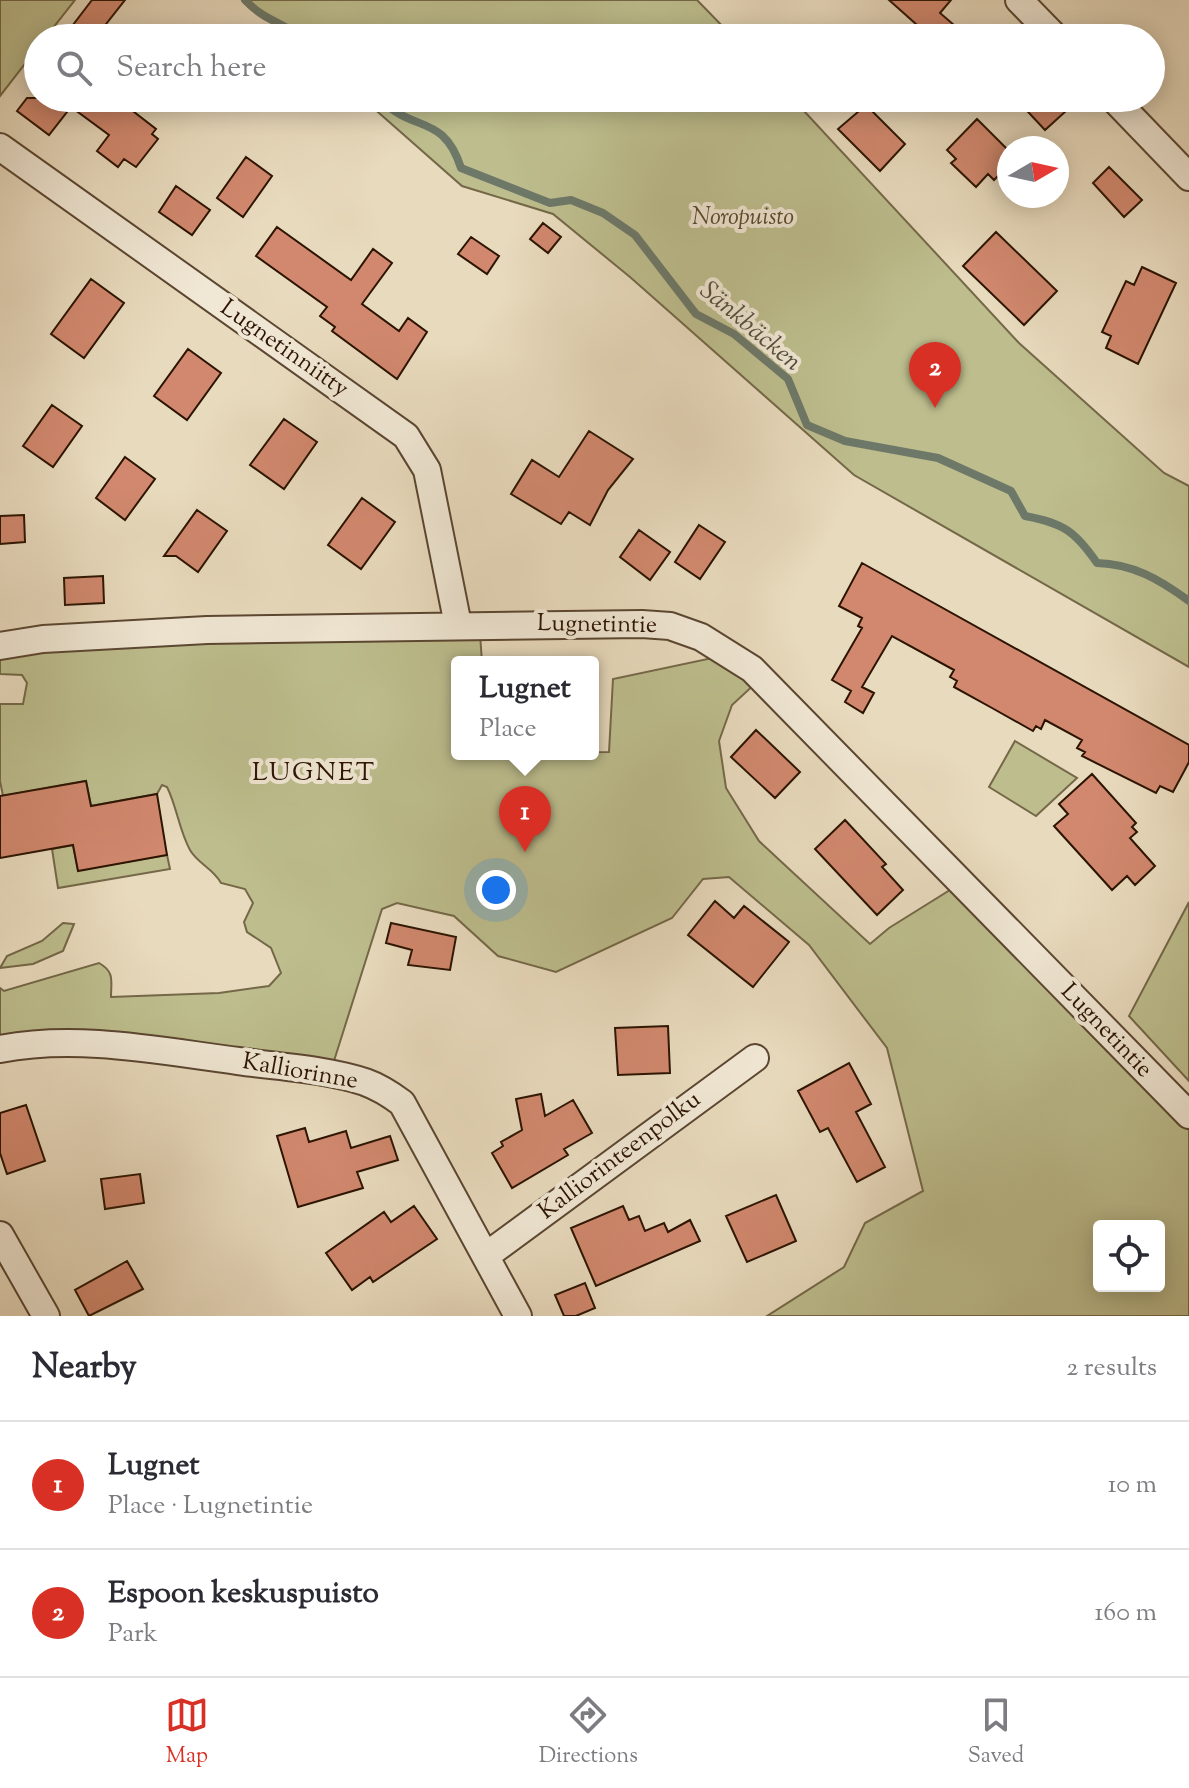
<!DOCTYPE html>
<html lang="en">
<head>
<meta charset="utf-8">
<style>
  :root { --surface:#fff; --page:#f7f7f7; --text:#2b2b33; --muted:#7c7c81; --line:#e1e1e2; --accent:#d93025 }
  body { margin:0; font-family:"Sorts Mill Goudy",serif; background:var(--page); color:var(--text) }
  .controls { position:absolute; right:24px; bottom:24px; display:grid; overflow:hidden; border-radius:8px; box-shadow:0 4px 20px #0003 }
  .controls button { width:72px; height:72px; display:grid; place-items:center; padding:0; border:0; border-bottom:2px solid var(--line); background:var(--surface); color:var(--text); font:40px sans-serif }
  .compass { position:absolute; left:997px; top:136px; width:72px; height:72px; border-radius:50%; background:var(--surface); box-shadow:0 4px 20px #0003; rotate:81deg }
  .you { position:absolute; left:496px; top:890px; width:28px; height:28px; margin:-20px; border:6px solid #fff; border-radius:50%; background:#1a73e8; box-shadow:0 0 0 12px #1a73e833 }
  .badge { display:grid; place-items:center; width:52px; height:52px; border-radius:50%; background:var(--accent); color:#fff; font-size:26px; font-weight:700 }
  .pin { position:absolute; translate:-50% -66px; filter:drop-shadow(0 2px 4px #0008) }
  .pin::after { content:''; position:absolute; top:42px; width:28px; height:24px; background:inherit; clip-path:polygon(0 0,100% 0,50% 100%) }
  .popup { position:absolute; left:451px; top:656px; width:148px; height:104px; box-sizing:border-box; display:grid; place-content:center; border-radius:8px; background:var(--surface); filter:drop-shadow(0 2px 6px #0005); font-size:26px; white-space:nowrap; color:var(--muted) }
  .popup b { font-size:30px; color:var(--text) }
  .popup::after { content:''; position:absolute; left:50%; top:100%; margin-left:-16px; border:16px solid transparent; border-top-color:var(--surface) }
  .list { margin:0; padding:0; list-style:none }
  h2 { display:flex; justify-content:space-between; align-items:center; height:104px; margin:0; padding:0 32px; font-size:34px }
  h2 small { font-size:26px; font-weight:400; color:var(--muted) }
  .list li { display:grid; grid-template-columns:52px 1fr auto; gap:24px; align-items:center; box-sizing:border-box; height:128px; padding:0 32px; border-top:2px solid var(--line) }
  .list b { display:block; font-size:30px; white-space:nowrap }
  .list p { margin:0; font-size:26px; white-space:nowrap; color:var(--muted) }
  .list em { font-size:26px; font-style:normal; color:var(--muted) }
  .icon { flex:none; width:44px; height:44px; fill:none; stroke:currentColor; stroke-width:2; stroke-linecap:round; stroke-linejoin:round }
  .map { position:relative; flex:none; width:1189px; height:1316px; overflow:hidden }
  .search { position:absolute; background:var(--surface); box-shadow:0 4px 20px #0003; left:24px; right:24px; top:24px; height:88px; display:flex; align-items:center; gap:20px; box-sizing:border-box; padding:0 28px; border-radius:44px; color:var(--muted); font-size:30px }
  .sheet { height:360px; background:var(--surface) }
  nav { display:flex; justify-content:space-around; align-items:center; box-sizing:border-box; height:112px; border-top:2px solid var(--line); background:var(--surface); font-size:22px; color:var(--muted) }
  nav a { display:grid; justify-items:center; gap:4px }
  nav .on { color:var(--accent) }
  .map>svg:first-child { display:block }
  .green { fill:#bdbd8d; stroke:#746848; stroke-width:2; fill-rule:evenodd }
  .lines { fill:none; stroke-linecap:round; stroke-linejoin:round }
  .stream { stroke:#6d7868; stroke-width:8 }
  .building { fill:#d1886e; stroke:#2c1402; stroke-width:2 }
  .minor-casing { stroke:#5b4631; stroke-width:30 }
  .minor { stroke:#f0e7d4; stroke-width:26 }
  .labels { text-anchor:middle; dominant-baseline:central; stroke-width:8; stroke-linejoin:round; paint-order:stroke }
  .park-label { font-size:24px; font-style:italic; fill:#58472c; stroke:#f0e7d4 }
  .street-label { font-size:24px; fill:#2c1402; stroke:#f0e7d4 }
  .water-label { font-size:26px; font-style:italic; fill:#524e3e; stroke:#f0e7d4 }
  .neighbourhood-label { font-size:26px; letter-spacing:2px; fill:#2c1402; stroke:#f0e7d4 }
</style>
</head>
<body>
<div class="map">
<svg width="1189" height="1316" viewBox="0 0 1189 1316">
  <rect width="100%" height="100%" fill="#e8dabd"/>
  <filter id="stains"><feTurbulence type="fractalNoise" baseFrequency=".0025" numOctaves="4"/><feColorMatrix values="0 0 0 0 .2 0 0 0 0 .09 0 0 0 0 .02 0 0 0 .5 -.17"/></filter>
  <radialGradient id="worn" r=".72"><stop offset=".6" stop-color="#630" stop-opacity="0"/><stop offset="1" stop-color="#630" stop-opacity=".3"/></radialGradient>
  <!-- green -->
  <path class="green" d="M0 0H75L45 38H38V47L0 96Z
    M245 0H697L734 38H291Z
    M362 98H792L1019 343 1164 473 1189 486V667L854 475 630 277 553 214 462 186Z
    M416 634H480L482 662H457V754L609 752 613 679 717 657 757 682 732 705 719 741 726 788 759 841 870 944 889 928 950 890 1189 1130V1316H767L844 1267 865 1223 923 1191 887 1048 809 945 729 877 703 879 672 918 556 972 498 956 454 916 397 903 382 909 333 1064 0 1041V988L4 991 99 963C115 972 111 981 111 997L219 993 269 986 281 973 271 948 247 932 244 922 253 903 245 889 221 883C213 868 198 864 190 850 179 830 177 807 167 787L162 785 157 794 91 806 86 781 3 796 0 781V704H23L27 683 22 675 0 674V654L30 649ZM1099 1226H1159V1286H1099Z
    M1015 741 1077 778 1036 816 989 787Z
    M73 845 78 870 167 855 170 869 58 888 52 849Z
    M1189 902V1081L1129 1016Z
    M63 923 74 924 63 951 33 964 0 968 7 956 42 941Z"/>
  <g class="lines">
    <!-- stream -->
    <path class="stream" d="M245 0C266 22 281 21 302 38
      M380 98C412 134 443 112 461 168L550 203 571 200 603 213 635 235 696 314 734 334 788 379 807 425 845 441 938 458 1011 491 1025 516C1063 523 1075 531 1097 563 1133 564 1159 579 1189 601"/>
  </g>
  <!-- building -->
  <path class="building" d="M92 0H125L95 38H63Z
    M889 0H951L940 13 969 38H924L914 29 917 25Z
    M27 98H116L156 129 152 134 158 139 136 167 124 159 118 167 97 151 109 135 71 107 49 135 17 111Z
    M1015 98H1054L1066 111 1045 130Z
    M866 105 905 144 880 171 838 129Z
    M977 119 1009 151V165L994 180 988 174 976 187 951 163 956 159 947 150Z
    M246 157 272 176 243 217 217 198Z
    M1109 167 1142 200 1124 217 1093 183Z
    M176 186 210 210 192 235 159 212Z
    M543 223 561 237 548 253 530 239Z
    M277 227 351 280 373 249 392 263 362 304 399 331 408 318 427 332 397 379 332 331 335 327 320 316 327 307 256 256Z
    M996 232 1057 291 1024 325 963 266Z
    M471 237 499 256 487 274 458 254Z
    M1142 267 1176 283 1138 364 1106 348 1111 336 1102 332 1126 281 1134 285Z
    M91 279 124 303 84 358 51 334Z
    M188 349 221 373 187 420 154 396Z
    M52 405 82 426 53 467 23 446Z
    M284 419 317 442 284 489 250 465Z
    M589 431 633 459 608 490 590 525 569 512 561 524 511 494 532 460 559 477Z
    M125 457 155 479 125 520 96 498Z
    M362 498 395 522 361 569 328 545Z
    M197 510 227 531 198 572 176 556H164Z
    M24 515 25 542 0 544V516Z
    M699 525 725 542 700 579 675 562Z
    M639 530 670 552 650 580 620 557Z
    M862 563 1189 745V762L1173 792 1160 786 1156 793 1082 756 1085 752 1077 748 1082 740 1045 720 1041 729 1036 726 1033 731 992 708 954 687 957 681 950 677 954 670 892 636 862 687 874 693 863 713 845 702 851 691 832 680 862 628 858 626 862 618 839 606Z
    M103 576 104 603 65 605 64 578Z
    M756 730 800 772 775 798 731 757Z
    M1092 774 1136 823 1132 827 1137 832 1130 838 1155 866 1135 885 1127 876 1112 890 1054 826 1068 814 1059 804Z
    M86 781 91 806 157 794 167 855 78 871 73 845 0 858V796Z
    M845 820 886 864 882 867 903 890 877 915 815 849Z
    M715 901 734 918 744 906 789 942 753 987 688 935Z
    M391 923 456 937 450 970 408 965 412 950 386 943Z
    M668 1026 670 1073 618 1075 615 1028Z
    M849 1063 871 1104 856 1112 885 1167 857 1182 828 1128 820 1132 798 1091Z
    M541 1094 545 1116 573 1100 592 1133 564 1149 568 1155 512 1188 492 1153 503 1146 501 1142 522 1130 516 1099Z
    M26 1105 45 1161 7 1174 0 1153V1113Z
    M305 1128 309 1142 346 1131 351 1148 390 1136 398 1160 357 1172 363 1188 298 1207 277 1136Z
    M140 1174 144 1203 105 1209 101 1179Z
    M776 1195 796 1241 747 1262 726 1216Z
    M414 1206 437 1239 373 1282 370 1277 352 1290 326 1253 384 1212 391 1222Z
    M623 1206 629 1220 639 1216 645 1231 664 1223 668 1232 690 1220 700 1241 596 1286 571 1228Z
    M127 1261 143 1289 89 1316 75 1290Z
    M585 1283 595 1308 576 1316H564L555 1295Z"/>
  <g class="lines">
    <!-- minor casing -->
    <g class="minor-casing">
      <path id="minor" d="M1019 0 1056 38
        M1113 98 1189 177
        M0 147 406 436 427 470 458 625
        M0 646 43 639 207 630 642 624 670 626 701 637 752 669 1189 1115
        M0 1049C78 1034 160 1051 238 1061 279 1067 325 1069 365 1082 379 1087 390 1094 402 1103L518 1316
        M0 1235 46 1316
        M487 1255 755 1058"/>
    </g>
    <!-- minor -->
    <use href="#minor" class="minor"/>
  </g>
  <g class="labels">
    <!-- park labels -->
    <g class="park-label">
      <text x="743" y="218">Noropuisto</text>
    </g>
    <!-- street labels -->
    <g class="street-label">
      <text transform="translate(284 349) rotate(35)">Lugnetinniitty</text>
      <text transform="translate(597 625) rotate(1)">Lugnetintie</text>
      <text transform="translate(1106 1031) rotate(46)">Lugnetintie</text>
      <text transform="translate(300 1072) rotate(10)">Kalliorinne</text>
      <text transform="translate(620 1156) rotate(-37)">Kalliorinteenpolku</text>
    </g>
    <!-- water labels -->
    <g class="water-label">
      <text transform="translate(750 327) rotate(40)">Sänkbäcken</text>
    </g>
    <!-- neighbourhood labels -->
    <g class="neighbourhood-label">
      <text x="314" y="773">LUGNET</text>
    </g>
  </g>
  <rect width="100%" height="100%" filter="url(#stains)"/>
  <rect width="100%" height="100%" fill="url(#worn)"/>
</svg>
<div class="controls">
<button><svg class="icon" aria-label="locate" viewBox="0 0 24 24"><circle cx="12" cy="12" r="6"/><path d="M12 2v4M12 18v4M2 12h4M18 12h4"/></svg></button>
</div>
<svg class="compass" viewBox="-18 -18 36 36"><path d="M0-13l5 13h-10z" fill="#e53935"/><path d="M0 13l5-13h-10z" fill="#7c7c81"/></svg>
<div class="you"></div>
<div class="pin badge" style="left:525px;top:852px">1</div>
<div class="popup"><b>Lugnet</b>Place</div>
<div class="pin badge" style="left:935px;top:408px">2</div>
<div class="search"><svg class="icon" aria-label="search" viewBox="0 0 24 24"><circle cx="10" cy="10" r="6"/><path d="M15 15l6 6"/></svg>Search here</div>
</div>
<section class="sheet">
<h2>Nearby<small>2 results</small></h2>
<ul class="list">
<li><span class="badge">1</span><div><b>Lugnet</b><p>Place · Lugnetintie</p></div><em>10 m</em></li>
<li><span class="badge">2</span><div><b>Espoon keskuspuisto</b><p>Park</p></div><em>160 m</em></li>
</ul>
</section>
<nav>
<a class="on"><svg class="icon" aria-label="map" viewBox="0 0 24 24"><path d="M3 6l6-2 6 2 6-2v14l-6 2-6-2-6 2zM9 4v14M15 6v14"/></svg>Map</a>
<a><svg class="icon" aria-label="directions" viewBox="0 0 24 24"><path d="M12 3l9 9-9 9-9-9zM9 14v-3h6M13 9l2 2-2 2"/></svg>Directions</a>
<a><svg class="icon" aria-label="saved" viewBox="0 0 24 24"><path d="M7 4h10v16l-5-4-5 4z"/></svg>Saved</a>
</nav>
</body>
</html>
